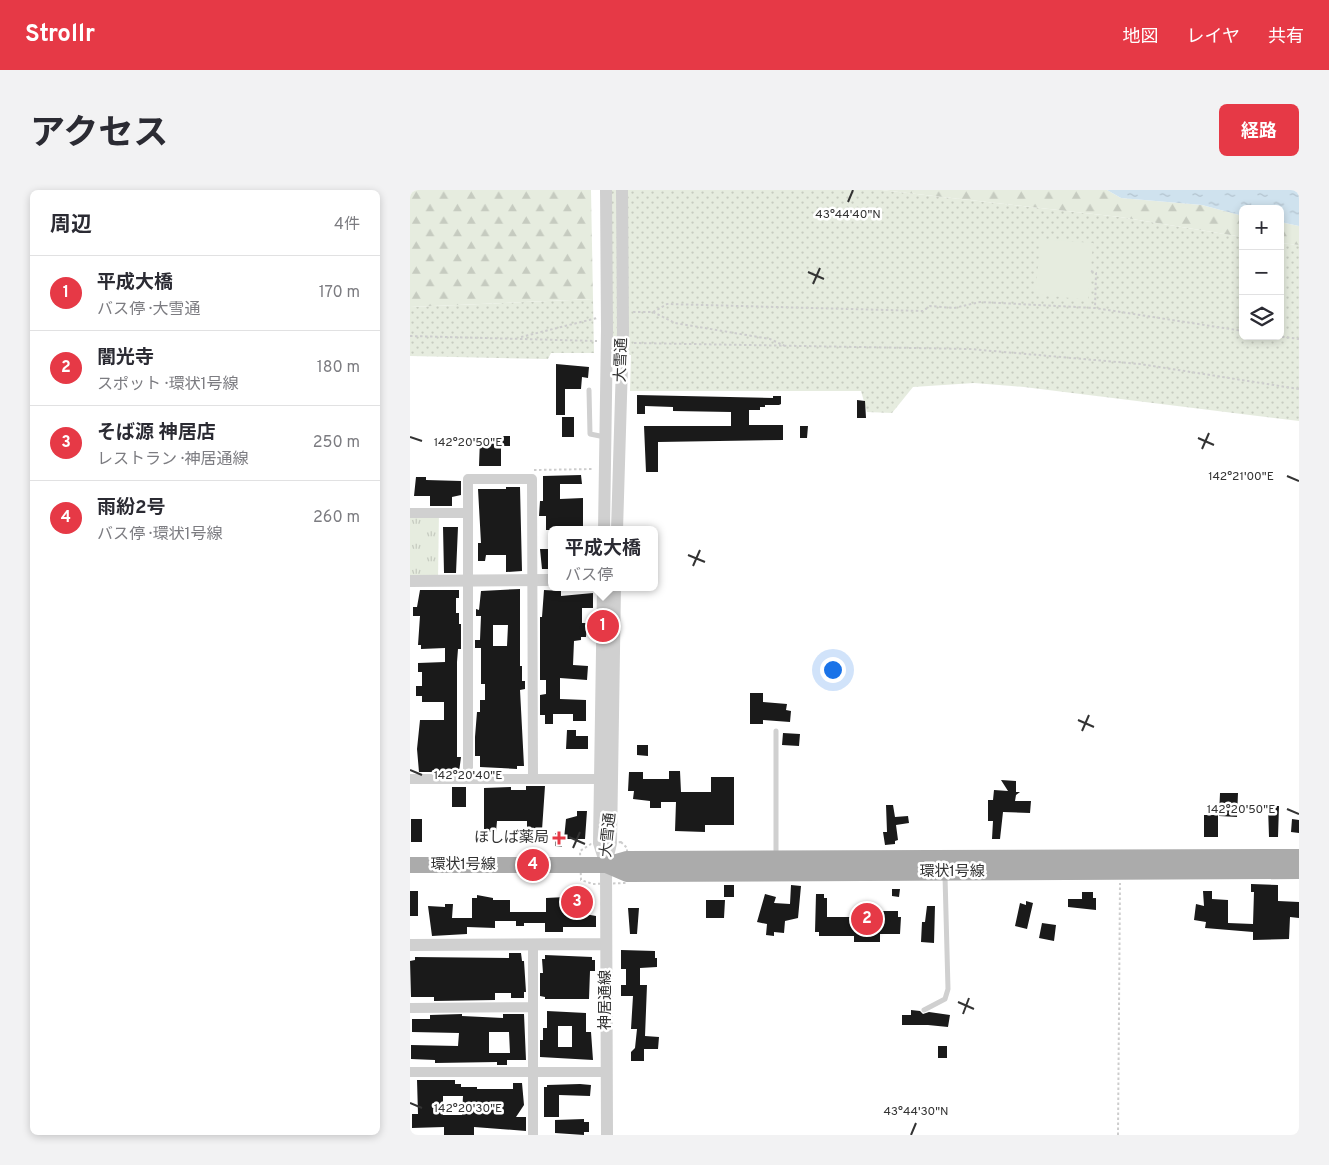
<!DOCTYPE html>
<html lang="ja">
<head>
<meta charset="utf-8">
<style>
  :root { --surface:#fff; --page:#f2f2f3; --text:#2b2b33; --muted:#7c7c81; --line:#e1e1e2; --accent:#e63946 }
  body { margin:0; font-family:Overpass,"Noto Sans JP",sans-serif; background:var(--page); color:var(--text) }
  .controls { position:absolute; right:15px; top:15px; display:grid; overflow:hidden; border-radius:8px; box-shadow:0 2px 8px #0003 }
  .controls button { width:45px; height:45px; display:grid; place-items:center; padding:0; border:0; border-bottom:1px solid var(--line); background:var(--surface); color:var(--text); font:25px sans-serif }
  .you { position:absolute; left:422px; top:479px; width:18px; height:18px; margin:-12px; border:4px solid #fff; border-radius:50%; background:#1a73e8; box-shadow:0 0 0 8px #1a73e833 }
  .badge { display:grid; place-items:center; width:32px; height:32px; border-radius:50%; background:var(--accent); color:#fff; font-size:16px; font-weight:700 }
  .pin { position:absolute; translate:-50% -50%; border:2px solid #fff; box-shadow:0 1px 5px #0006 }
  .popup { position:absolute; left:138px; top:336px; width:110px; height:65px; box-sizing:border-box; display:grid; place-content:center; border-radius:8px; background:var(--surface); filter:drop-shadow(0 1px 4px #0005); font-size:16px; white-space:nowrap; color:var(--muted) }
  .popup b { font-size:19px; color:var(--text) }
  .popup::after { content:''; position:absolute; left:50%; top:100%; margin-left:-10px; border:10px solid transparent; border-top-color:var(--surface) }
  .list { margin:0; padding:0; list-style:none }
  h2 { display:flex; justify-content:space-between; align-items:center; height:65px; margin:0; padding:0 20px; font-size:21px }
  h2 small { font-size:16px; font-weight:400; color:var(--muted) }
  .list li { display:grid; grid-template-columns:32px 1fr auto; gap:15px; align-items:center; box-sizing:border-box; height:75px; padding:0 20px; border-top:1px solid var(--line) }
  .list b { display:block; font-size:19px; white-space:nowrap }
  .list p { margin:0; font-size:16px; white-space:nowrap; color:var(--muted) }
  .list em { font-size:16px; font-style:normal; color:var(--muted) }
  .icon { flex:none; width:28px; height:28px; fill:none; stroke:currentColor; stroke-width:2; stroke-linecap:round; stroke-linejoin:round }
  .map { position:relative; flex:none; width:889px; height:945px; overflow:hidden; border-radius:8px }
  header { display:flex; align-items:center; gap:30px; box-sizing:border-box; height:70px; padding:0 25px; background:var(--accent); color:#fff }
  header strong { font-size:24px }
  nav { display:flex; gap:28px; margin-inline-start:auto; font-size:18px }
  .intro { display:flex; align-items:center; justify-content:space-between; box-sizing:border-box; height:120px; padding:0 30px }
  h1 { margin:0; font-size:35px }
  .button { padding:12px 22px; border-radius:8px; background:var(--accent); color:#fff; font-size:18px; font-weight:700 }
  main { display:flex; gap:30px; padding:0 30px }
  aside { flex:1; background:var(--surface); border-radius:8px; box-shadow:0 2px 8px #0003 }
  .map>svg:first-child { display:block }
  .grass { fill:url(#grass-dots) }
  .forest { fill:url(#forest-firs) }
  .park { fill:url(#park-tufts) }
  .pitch { fill:#e6ecdf }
  .water { fill:url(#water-ripples) }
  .building { fill:#1a1a1a; fill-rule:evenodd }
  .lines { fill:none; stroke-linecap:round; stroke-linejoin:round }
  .path { stroke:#cdcdcd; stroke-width:2; stroke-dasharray:2.5 2.5; stroke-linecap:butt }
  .service { stroke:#d0d0d0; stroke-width:5 }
  .minor { stroke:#d0d0d0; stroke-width:10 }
  .tertiary { stroke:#d0d0d0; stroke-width:12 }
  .primary { stroke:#ababab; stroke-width:16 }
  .tertiary-bridge { stroke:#d0d0d0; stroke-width:12 }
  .ticks { fill:none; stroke:#333; stroke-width:2 }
  .poi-dot { fill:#e63946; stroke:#fff; stroke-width:2 }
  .labels { text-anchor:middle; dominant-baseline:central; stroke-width:5; stroke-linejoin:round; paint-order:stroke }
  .street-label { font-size:15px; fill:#333; stroke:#fff }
  .poi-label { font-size:15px; fill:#333; stroke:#fff; text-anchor:end }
  .ticks-label { font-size:12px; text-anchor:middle; fill:#333; stroke:#fff; stroke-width:5; stroke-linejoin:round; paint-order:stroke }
</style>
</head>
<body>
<header>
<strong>Strollr</strong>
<nav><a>地図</a><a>レイヤ</a><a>共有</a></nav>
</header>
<div class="intro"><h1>アクセス</h1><a class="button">経路</a></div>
<main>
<aside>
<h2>周辺<small>4件</small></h2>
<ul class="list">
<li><span class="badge">1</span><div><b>平成大橋</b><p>バス停 · 大雪通</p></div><em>170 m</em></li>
<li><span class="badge">2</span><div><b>闇光寺</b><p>スポット · 環状1号線</p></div><em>180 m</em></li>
<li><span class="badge">3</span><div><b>そば源 神居店</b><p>レストラン · 神居通線</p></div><em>250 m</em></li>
<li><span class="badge">4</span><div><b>雨紛2号</b><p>バス停 · 環状1号線</p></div><em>260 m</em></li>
</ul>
</aside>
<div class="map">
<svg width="889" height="945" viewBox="0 0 889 945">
  <defs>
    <pattern id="grass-dots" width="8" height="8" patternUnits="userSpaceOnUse" patternTransform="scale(1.25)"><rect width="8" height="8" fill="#e6ecdf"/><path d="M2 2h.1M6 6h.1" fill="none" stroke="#c6cbc0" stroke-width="1.8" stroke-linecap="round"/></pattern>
    <pattern id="forest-firs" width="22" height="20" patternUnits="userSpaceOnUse" patternTransform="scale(1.25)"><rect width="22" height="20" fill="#e6ecdf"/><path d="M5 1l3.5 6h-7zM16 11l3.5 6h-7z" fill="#c6cbc0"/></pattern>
    <pattern id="park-tufts" width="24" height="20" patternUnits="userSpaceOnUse" patternTransform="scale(1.25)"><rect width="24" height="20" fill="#e6ecdf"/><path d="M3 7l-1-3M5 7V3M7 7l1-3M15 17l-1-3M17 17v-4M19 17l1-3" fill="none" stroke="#c6cbc0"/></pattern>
    <pattern id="water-ripples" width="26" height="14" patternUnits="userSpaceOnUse" patternTransform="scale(1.25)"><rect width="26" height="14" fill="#cfe2ee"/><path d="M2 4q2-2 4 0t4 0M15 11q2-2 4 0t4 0" fill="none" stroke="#b2c2cd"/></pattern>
  </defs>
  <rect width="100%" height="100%" fill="#fff"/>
  <!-- grass -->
  <path class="grass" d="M202 0H471L710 27 833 47V146H870V53L889 55V231L614 197 564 193 503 197 482 223 457 222 451 201H220L221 165H202Z
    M183 109 184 163H141L138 169 0 166V117Z"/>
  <!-- forest -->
  <path class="forest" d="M0 0H181L183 109 0 117Z
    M471 0H697L711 8 792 15 833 26V47L710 27Z
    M870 32 889 36V55L870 53Z"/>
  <!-- park -->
  <path class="park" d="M29 322 28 390 0 391V323Z"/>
  <!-- pitch -->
  <path class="pitch" d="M631 49 683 53 678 110 625 104Z"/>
  <!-- water -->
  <path class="water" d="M697 0H889V36L870 32V19H833V26L792 15 711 8Z"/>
  <!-- building -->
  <path class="building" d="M146 174 179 177 178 188 172 187 171 199H155V225H146Z
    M227 205 363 208V206H371V214L369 215H355V217H350V220H339V235H373V250L248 252V282H236L234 236H321V222L263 221V217L235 216V224H227Z
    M447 210 455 211 456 228H447Z
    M152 227H164V247H152Z
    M390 236H398L397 248H390Z
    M75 246H100V256H91V276H69L70 249H75Z
    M171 285 172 294H150V309L173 308V340H136V326H129L130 311H133V286Z
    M6 287H16V290L51 291V305L42 307V316H20V306H4Z
    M96 297H110L112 381 96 382V365H76L75 371H68V353H71L68 299H96Z
    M33 337H48L46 383H34Z
    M130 359H142V379H132Z
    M110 399V476H112V491H115V499L110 500 114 576H107V579L70 577V566H65V547L67 522H70V510H75V494H71V458H65V450H70L71 426H66V419L69 420 71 401ZM83 435H98L97 456H83Z
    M10 400H49V408H46V423H49V434H51V459H48L47 472V567H51L49 582H9L7 559 10 530H34V512H12V506H6V496H12V482H8V473L35 472V458L11 459V455H8L10 426H3V417H7Z
    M134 400 151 401V406L183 403V418H172V433H177L176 447H171V450L164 451 163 475 178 476 177 490 150 488V509L176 510V531H163V524H143V534H135V525H130V505L136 504V490H130V427H132Z
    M340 503H353V512L377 514 376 520 381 521 380 532 353 530V534H340Z
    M157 540H166V546H178V559H156Z
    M373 543 390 544 389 556 372 555Z
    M227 555H238V566L227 565Z
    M259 581H270L271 602H301V587H324V635H295V642L265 641 266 612H251V618H240V611L223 609 224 601H218L219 582H233V589H259Z
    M591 590 606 591V602H610L606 605 605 611H621L620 623 593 622 590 649H582L583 631H578V610H583L584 600 598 601Z
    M116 596H135L132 640H122L117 637V631H87L86 642H74V598L101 597V600H116Z
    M42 597H56V617H42Z
    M810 603H828L827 627 809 626Z
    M476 615H483L485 627 498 626 499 633 486 635 488 650 485 651V654L475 655 473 642H477Z
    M858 616H869L868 647H859Z
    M167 621H177L175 649H154L156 629 167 626Z
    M794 625H808V647H794Z
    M1 629H12V652H1Z
    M882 629 889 630V643L881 642Z
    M145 643H152V657L145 656Z
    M841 694 868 695V711L889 712V728L880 727 879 749 843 750V742L795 738 796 732 784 730 786 714 794 716 793 701H802V709L818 710V733L843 734 844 702H841Z
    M314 695H324V707H314Z
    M381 695 391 696 388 728 375 731 374 743 364 742V746L356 745 357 734 347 732 355 704 366 707 364 713 380 714Z
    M482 699H490L489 707 482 706Z
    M0 701H8V726H0Z
    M672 702H683V708H686V720L658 717V709H672Z
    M406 704H414V708H417V727H445V721H451V719H464V721H488V727H491L490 744H470V752H444V746H409V742H405Z
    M67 705 83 708V710H100V722H136V708L175 706V724L186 726V737H153V742H135V733H114V736H106V731H85V738L57 737V744L22 746 18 716 35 717V714H43L42 728H62V708H67Z
    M296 710H315L314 728H296Z
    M616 711 623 713 617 739 605 736 610 713 616 715Z
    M517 716H525L524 753 511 752 512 732H515Z
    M218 718H229L227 744H220Z
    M632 733 646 735 644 751 629 748Z
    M211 760 245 761V768H247V777L230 778V795H237L235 846 249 847 248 859H234V871H221V862L225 858 227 839H221L223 806H211V795H216V779H211Z
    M99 763H111L112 771H114L116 802H114V808H101V803H85V810L24 811V807H1L0 771 5 770V767L99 768Z
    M135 765 182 767V770H185V781H180L179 809H135V807L130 806V783H133L132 769H135Z
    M501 820 510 821 513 824 519 822 540 825 538 837 518 835H492V825H501Z
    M137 821 176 823V842H181L183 870 130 867V850H133V838H137ZM148 836H162V857H148Z
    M52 824V826L93 828V824H114L116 870H97V875H87V872L25 873V870L1 869V855L48 856 49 843 2 842V829H20V825ZM79 842H99L100 863H79Z
    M528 856H537V868H528Z
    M7 890H45V894H51V897H67V899H103V893H112L114 915 106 927H116V941L64 937V945H34V937L2 938V924H8ZM33 906H53L52 925H33Z
    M170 894 181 895 180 906 149 905V927H134V897H137V895Z
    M174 929V932H179V942H174V945L145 943V930Z"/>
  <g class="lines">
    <!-- path -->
    <path class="path" d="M681 81 686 83 685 118
      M223 122H243L265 133 360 149 375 156
      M243 122 257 114 513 121 520 116 544 118 570 112 685 118 833 141
      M0 146 187 151
      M867 146 889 149
      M111 147 187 128
      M224 153 560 159 730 174 889 199
      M124 280 184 279
      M211 652 217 658V693L183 694 171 690 170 661 181 654Z
      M708 945 710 693"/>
    <!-- service -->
    <path class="service" d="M179 200 180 244 195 247
      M366 541V667
      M514 820 535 809 538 799 535 686"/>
    <!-- minor -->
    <path class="minor" d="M0 323H58
      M0 589H197
      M58 589V289H122L123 589
      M123 754V945
      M0 818 123 817
      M0 882H196"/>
    <!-- tertiary -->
    <path class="tertiary" d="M194 340 197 140
      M207 340 213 141
      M0 391 142 390
      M193 397 189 653 196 675
      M0 755 196 754
      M197 945 196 675 201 653 205 397"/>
    <!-- primary -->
    <path class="primary" d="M0 675H196L217 669 889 667
      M196 675 217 684 889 681"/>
    <!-- tertiary-bridge -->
    <path class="tertiary-bridge" d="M196 0 197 140
      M212 0 213 141"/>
  </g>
  <!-- ticks -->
  <path class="ticks" d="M438 12 443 0M398 82 414 89M403 94 410 78M0 247 12 251M788 248 804 255M792 259 799 243M877 286 889 291M278 365 295 372M283 376 290 360M668 530 684 537M672 541 679 525M0 580 12 585M877 619 889 624M159 647 175 654M163 658 170 642M548 812 564 819M553 824 559 808M0 913 12 918M501 945 506 933"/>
  <!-- markers -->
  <path class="poi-dot" d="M146.5 640.5h5v5h5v5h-5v5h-5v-5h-5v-5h5z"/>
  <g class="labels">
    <!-- street labels -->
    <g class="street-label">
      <text transform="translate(212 170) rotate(-88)">大雪通</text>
      <text transform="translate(199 645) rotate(-84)">大雪通</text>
      <text x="53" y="675">環状1号線</text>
      <text x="542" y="682">環状1号線</text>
      <text transform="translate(196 810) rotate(-90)">神居通線</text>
    </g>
    <!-- poi labels -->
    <g class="poi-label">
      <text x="139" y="648">ほしば薬局</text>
    </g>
  </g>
  <g class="ticks-label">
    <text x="438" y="28">43°44'40"N</text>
    <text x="58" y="256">142°20'50"E</text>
    <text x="831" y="290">142°21'00"E</text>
    <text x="58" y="589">142°20'40"E</text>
    <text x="831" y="623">142°20'50"E</text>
    <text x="58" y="922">142°20'30"E</text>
    <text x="506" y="925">43°44'30"N</text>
  </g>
</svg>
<div class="controls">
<button>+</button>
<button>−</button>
<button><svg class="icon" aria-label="layers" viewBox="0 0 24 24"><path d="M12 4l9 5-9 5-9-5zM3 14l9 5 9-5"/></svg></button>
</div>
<div class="you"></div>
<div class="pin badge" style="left:193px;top:436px">1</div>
<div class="popup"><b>平成大橋</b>バス停</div>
<div class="pin badge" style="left:457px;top:729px">2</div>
<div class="pin badge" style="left:167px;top:712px">3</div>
<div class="pin badge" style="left:123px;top:675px">4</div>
</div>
</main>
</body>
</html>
